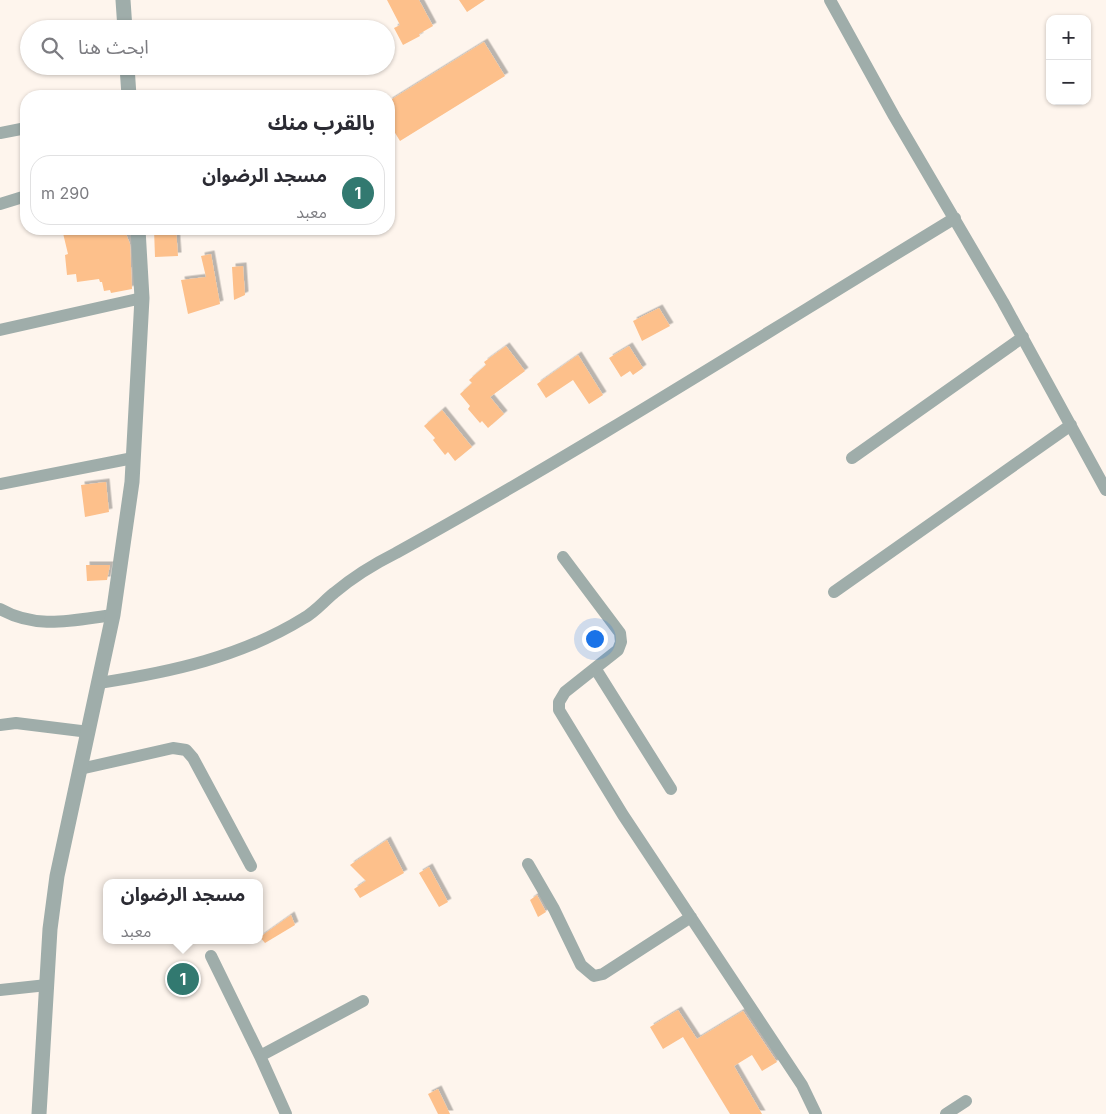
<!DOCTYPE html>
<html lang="ar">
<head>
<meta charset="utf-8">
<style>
  :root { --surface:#fff; --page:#f7f7f7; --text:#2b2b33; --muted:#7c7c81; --line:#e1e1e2; --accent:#327970 }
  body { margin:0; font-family:Inter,"Noto Sans Arabic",sans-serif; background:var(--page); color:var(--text); direction:rtl }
  .controls { position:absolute; right:15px; top:15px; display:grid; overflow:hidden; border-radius:10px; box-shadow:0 1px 4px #0004 }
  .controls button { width:45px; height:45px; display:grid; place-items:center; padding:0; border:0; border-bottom:1px solid var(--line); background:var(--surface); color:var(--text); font:25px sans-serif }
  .you { position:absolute; left:594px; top:638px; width:18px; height:18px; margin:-12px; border:4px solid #fff; border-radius:50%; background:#1a73e8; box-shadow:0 0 0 8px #1a73e833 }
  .badge { display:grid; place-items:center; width:32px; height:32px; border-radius:50%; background:var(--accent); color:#fff; font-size:16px; font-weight:700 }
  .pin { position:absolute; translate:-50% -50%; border:2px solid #fff; box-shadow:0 1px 5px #0006 }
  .popup { position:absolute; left:103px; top:879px; width:160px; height:65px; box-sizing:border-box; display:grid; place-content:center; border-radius:10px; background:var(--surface); filter:drop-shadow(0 1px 4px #0005); font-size:16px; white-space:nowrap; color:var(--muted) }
  .popup b { font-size:19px; color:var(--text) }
  .popup::after { content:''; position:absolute; left:50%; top:100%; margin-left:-10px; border:10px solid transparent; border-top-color:var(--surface) }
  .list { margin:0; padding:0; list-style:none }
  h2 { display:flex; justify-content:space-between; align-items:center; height:65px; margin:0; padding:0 20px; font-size:21px }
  h2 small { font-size:16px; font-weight:400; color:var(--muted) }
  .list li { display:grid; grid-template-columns:32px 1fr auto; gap:15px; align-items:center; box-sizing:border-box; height:70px; margin:0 10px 10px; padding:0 10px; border:1px solid var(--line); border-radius:20px }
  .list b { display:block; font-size:19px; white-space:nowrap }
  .list p { margin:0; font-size:16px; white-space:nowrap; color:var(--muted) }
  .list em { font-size:16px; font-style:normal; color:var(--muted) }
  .icon { flex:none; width:28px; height:28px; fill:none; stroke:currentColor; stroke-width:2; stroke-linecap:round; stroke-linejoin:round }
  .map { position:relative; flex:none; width:1106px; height:1114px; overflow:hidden; direction:ltr }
  .search { position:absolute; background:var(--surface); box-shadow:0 1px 4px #0004; left:20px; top:20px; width:375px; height:55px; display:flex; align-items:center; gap:12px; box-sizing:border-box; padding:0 18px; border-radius:28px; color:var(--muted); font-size:19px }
  .panel { position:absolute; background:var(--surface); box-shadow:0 1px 4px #0004; left:20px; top:90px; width:375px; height:145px; border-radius:20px; direction:rtl }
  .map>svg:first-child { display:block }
  .building { fill:#fdc08b; filter:url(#shadow) }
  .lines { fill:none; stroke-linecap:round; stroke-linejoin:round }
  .minor { stroke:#9fadaa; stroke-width:12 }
  .tertiary { stroke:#9fadaa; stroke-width:15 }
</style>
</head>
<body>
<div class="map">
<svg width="1106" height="1114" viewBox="0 0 1106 1114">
  <defs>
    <filter id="shadow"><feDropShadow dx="3.5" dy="-3.5" stdDeviation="0" flood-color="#0004"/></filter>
  </defs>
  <rect width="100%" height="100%" fill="#fef5ed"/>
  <!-- building -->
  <path class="building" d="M387 0H419L433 26 419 34 420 36 403 45 394 28 400 25Z
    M459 0H485L467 12Z
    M484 42 505 76 400 141 389 123V101Z
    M62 229H124L130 244 132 289 111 293 110 290 104 291 102 282H100L99 279 77 282 76 274 67 275 65 255 68 254Z
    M154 229H176L178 256 155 257Z
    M211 254 220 304 188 314 181 280 206 277 201 256Z
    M243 266 245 295 234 300 232 267Z
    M659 308 670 326 642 341 633 321Z
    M506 346 525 371 490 397 504 414 488 428 482 421 480 423 468 409 470 406 460 394 472 383 469 380 486 365 484 362Z
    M629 346 643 368 633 375 630 371 621 377 609 358Z
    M578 355 603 395 589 404 573 380 546 398 537 384Z
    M442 410 472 447 455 461 448 452 445 455 433 440 435 438 424 426Z
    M106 482 109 512 85 517 81 485Z
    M86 565H110L107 580 87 581Z
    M387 840 404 873 360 898 354 889 366 881 350 865Z
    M429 867 448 902 439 907 419 873Z
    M537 895 546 912 538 917 530 900Z
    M291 915 295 925 265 943 260 937Z
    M678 1010 697 1039 743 1011 777 1062 762 1071 752 1055 734 1066 762 1114H730L683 1037 663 1049 650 1027Z
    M438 1089 450 1114H438L428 1094Z"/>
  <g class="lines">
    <!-- minor -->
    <path class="minor" d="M830 0 894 116 1003 302 1106 490
      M0 133 26 128
      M0 204 26 196
      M0 330 142 298
      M852 458 1023 337
      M0 484 133 458
      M563 557 620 633 621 642 618 650 565 692 559 702V710L623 815 802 1085 816 1114
      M834 592 1071 425
      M0 609C37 630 73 620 113 615
      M595 668 671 789
      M99 683C171 672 241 657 304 618 315 612 324 601 334 593 353 577 374 564 396 553 586 448 769 331 955 218
      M0 725 16 723 89 732
      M80 769 173 748 186 750 193 758 251 866
      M528 864 554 909 581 965 594 976 603 974 691 917
      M211 956 260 1056 286 1114
      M0 990 47 985
      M260 1056 363 1001
      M946 1114 966 1101"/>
    <!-- tertiary -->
    <path class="tertiary" d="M123 0 125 29
      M127 66 129 96
      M39 1114 50 929 57 876 113 615 132 482 142 298 138 229"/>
  </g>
</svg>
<div class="controls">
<button>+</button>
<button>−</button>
</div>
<div class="you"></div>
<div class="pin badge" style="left:183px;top:979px">1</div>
<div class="popup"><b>مسجد الرضوان</b>معبد</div>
<div class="search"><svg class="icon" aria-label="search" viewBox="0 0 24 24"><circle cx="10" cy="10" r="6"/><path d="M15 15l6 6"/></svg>ابحث هنا</div>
<section class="panel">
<h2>بالقرب منك<small></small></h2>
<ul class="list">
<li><span class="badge">1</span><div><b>مسجد الرضوان</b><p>معبد</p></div><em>290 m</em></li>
</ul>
</section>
</div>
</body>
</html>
